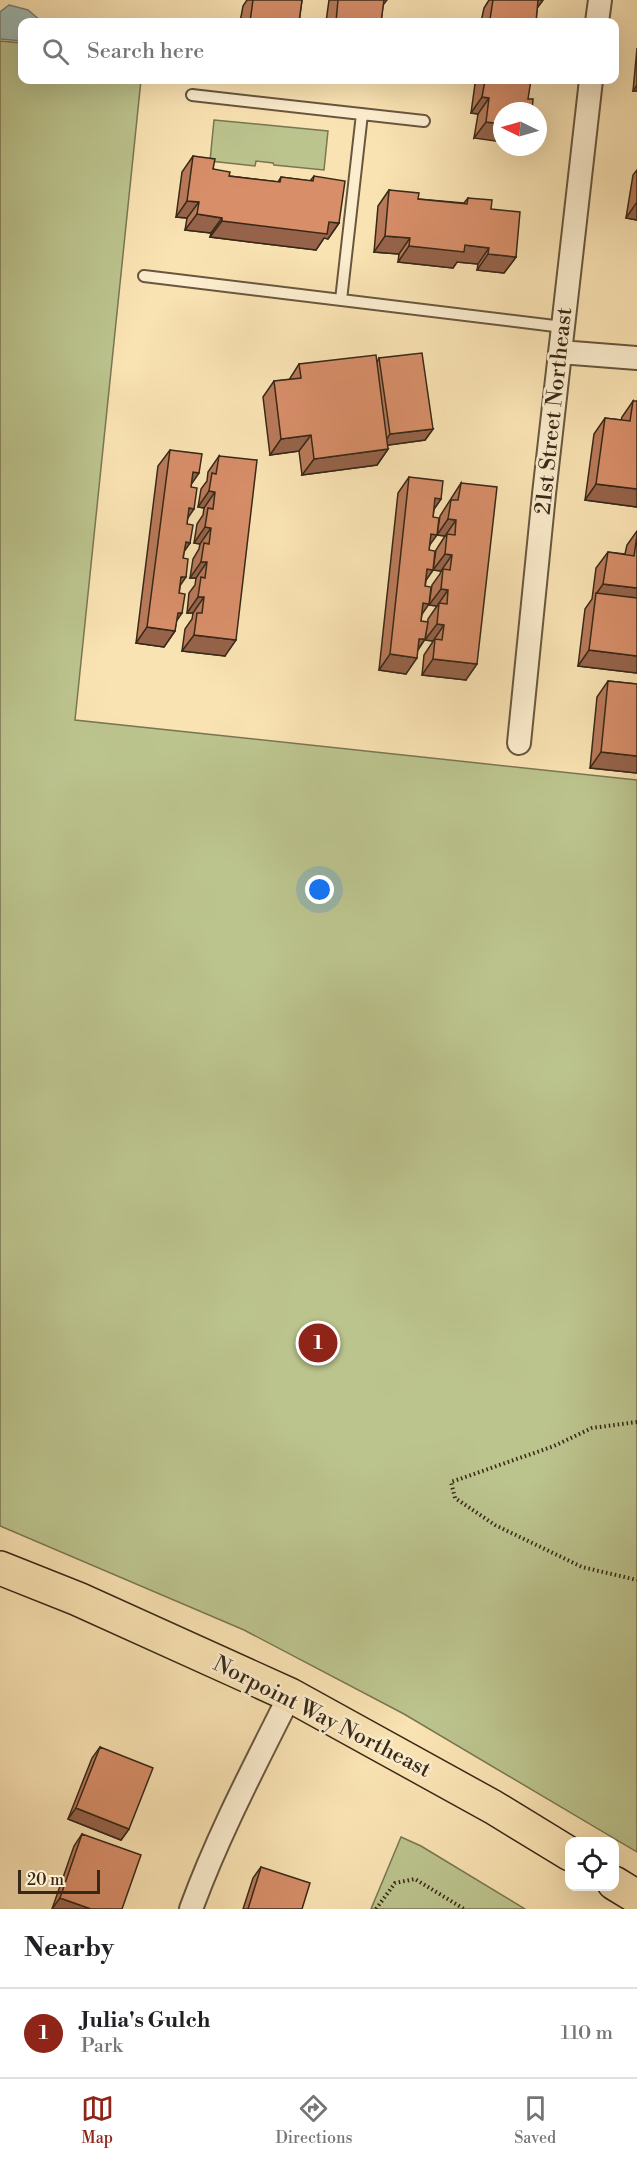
<!DOCTYPE html>
<html lang="en">
<head>
<meta charset="utf-8">
<style>
  :root { --surface:#fff; --page:#f6f6f6; --text:#202124; --muted:#757577; --line:#e0e0e0; --accent:#8f2418 }
  body { margin:0; font-family:"Libre Bodoni",serif; background:var(--page); color:var(--text) }
  .controls { position:absolute; right:18px; bottom:18px; display:grid; overflow:hidden; border-radius:12px; box-shadow:0 6px 24px #0002 }
  .controls button { width:54px; height:54px; display:grid; place-items:center; padding:0; border:0; border-bottom:2px solid var(--line); background:var(--surface); color:var(--text); font:30px sans-serif }
  .compass { position:absolute; left:493px; top:102px; width:54px; height:54px; border-radius:50%; background:var(--surface); box-shadow:0 6px 24px #0002; rotate:275deg }
  .scale { position:absolute; left:18px; bottom:15px; width:82px; box-sizing:border-box; padding-left:6px; border:3px solid #372817; border-top:0; font-size:16px; line-height:21px; white-space:nowrap; color:#372817; -webkit-text-stroke:4px #fcedce; paint-order:stroke }
  .you { position:absolute; left:320px; top:890px; width:21px; height:21px; margin:-15px; border:4px solid #fff; border-radius:50%; background:#1a73e8; box-shadow:0 0 0 9px #1a73e833 }
  .badge { display:grid; place-items:center; width:39px; height:39px; border-radius:50%; background:var(--accent); color:#fff; font-size:20px; font-weight:700 }
  .pin { position:absolute; translate:-50% -50%; border:3px solid #fff; box-shadow:0 2px 6px #0006 }
  .list { margin:0; padding:0; list-style:none }
  h2 { display:flex; justify-content:space-between; align-items:center; height:78px; margin:0; padding:0 24px; font-size:26px }
  h2 small { font-size:20px; font-weight:400; color:var(--muted) }
  .list li { display:grid; grid-template-columns:39px 1fr auto; gap:18px; align-items:center; box-sizing:border-box; height:90px; padding:0 24px; border-top:2px solid var(--line) }
  .list b { display:block; font-size:22px; white-space:nowrap }
  .list p { margin:0; font-size:20px; white-space:nowrap; color:var(--muted) }
  .list em { font-size:20px; font-style:normal; color:var(--muted) }
  .icon { flex:none; width:33px; height:33px; fill:none; stroke:currentColor; stroke-width:2; stroke-linecap:round; stroke-linejoin:round }
  .map { position:relative; flex:none; width:637px; height:1909px; overflow:hidden }
  .search { position:absolute; background:var(--surface); box-shadow:0 6px 24px #0002; left:18px; right:18px; top:18px; height:66px; display:flex; align-items:center; gap:15px; box-sizing:border-box; padding:0 21px; border-radius:12px; color:var(--muted); font-size:22px }
  .sheet { height:168px; background:var(--surface) }
  nav { display:flex; justify-content:space-around; align-items:center; box-sizing:border-box; height:84px; border-top:2px solid var(--line); background:var(--surface); font-size:16px; color:var(--muted) }
  nav a { display:grid; justify-items:center; gap:3px }
  nav .on { color:var(--accent) }
  .map>svg:first-child { display:block }
  .green { fill:#bcc48e; stroke:#7a7652; stroke-width:1.5 }
  .water { fill:#a1bdb5; stroke:#778176; stroke-width:1.5 }
  .lines { fill:none; stroke-linecap:round; stroke-linejoin:round }
  .lane-casing { stroke:#68573e; stroke-width:14 }
  .street-casing { stroke:#68573e; stroke-width:26 }
  .primary-casing { stroke:#372817; stroke-width:36 }
  .path { stroke:#372817; stroke-width:4; stroke-dasharray:1.5 3; stroke-linecap:butt }
  .lane { stroke:#fcedce; stroke-width:10 }
  .street { stroke:#fcedce; stroke-width:22 }
  .primary { stroke:#fae3b3; stroke-width:33 }
  .wall { fill:#b97a5a; stroke:#372817; stroke-width:1.5 }
  .shaded-wall { fill:#96634a; stroke:#372817; stroke-width:1.5 }
  .building { fill:#d78e69; stroke:#372817; stroke-width:1.5 }
  .labels { text-anchor:middle; dominant-baseline:central; stroke-width:5; stroke-linejoin:round; paint-order:stroke }
  .street-label { font-size:22px; fill:#372817; stroke:#fcedce }
</style>
</head>
<body>
<div class="map">
<svg width="637" height="1909" viewBox="0 0 637 1909">
  <rect width="100%" height="100%" fill="#fae3b3"/>
  <filter id="stains"><feTurbulence type="fractalNoise" baseFrequency=".00333" numOctaves="4"/><feColorMatrix values="0 0 0 0 .2 0 0 0 0 .09 0 0 0 0 .02 0 0 0 .5 -.17"/></filter>
  <radialGradient id="worn" r=".72"><stop offset=".6" stop-color="#630" stop-opacity="0"/><stop offset="1" stop-color="#630" stop-opacity=".3"/></radialGradient>
  <!-- green -->
  <path class="green" d="M0 41 22 43V80H141L75 720 637 780V1852L404 1714 244 1630 0 1526Z
    M214 120 328 131 324 170 274 165 273 163 256 161 255 166 210 161Z
    M401 1837 421 1846 525 1909H371Z"/>
  <!-- water -->
  <path class="water" d="M9 5 28 10 42 22H22V41L0 39V12Z"/>
  <g class="lines">
    <!-- lane casing -->
    <g class="lane-casing">
      <path id="lane" d="M192 95 424 121
        M144 276 563 327
        M341 300 362 114"/>
    </g>
    <!-- street casing -->
    <g class="street-casing">
      <path id="street" d="M597 22 600 0
        M560 352 637 358
        M519 743 544 494 591 80
        M191 1909C218 1835 255 1765 290 1695"/>
    </g>
    <!-- primary casing -->
    <g class="primary-casing">
      <path id="primary" d="M0 1568 78 1599 290 1695 493 1807 570 1854
        M614 1883 637 1897"/>
    </g>
    <!-- path -->
    <path class="path" d="M637 1422 592 1428 554 1446 451 1482 455 1498 495 1525 582 1567 637 1580
      M376 1909 395 1883 415 1879 464 1909"/>
    <!-- lane -->
    <use href="#lane" class="lane"/>
    <!-- street -->
    <use href="#street" class="street"/>
    <!-- primary -->
    <use href="#primary" class="primary"/>
  </g>
  <!-- wall -->
  <path class="wall" d="M247 0H302L299 22H240L243 6Z
    M329 0H387L383 5 381 22H326Z
    M489 0H543L537 8 536 22H481L484 8Z
    M637 48V91H633Z
    M478 80H533L530 84 474 138 478 114 471 113 475 84Z
    M193 156 213 169 229 176 278 182 281 177 310 181 314 176 339 223 328 239 324 238 316 250 210 237 211 233 185 230 187 218 176 217 182 172Z
    M637 170V220L626 218 633 175Z
    M389 190 418 199 464 203 468 198 491 209 516 257 504 273 477 270 478 264 457 262 453 268 398 262 399 254 374 252 378 206Z
    M379 358 433 429 425 440 387 445 388 449 377 465 302 475 299 451 270 455 263 397 274 381 289 380 299 364 377 362Z
    M633 401 637 507 585 500 594 434 605 418 621 420 622 417Z
    M170 450 191 484 187 524 190 543 184 551 175 631 164 647 136 643 158 466Z
    M219 456 225 656 182 651 185 629 192 619 193 613H187L189 593 195 585 196 578H190L193 559 199 549 200 544 194 543 197 524 203 515 204 508 198 507 201 489 207 481 208 472Z
    M409 477 441 499 434 509 429 550 433 570 426 580 421 621 425 639 418 650 406 674 379 670 398 493Z
    M461 483 466 680 422 675 424 655 432 643 433 641 425 640 428 619 437 606 429 605 432 585 440 574 441 571 433 570 436 550 445 536 437 535 440 516Z
    M637 531V673L578 666 585 609 592 599 596 568 608 552 625 554 627 545Z
    M608 681 637 684V773L590 768 597 697Z
    M100 1747 129 1829 121 1840 68 1819 92 1758Z
    M82 1834 122 1909H52L74 1846Z
    M261 1867 302 1909H243L253 1878Z"/>
  <!-- shaded-wall -->
  <path class="shaded-wall" d="M538 0H543L532 15Z
    M490 19 498 20 496 22H488Z
    M637 85V91H633Z
    M482 97 489 98 478 114 471 113Z
    M486 122 502 124V142L474 138Z
    M187 201 199 202 187 218 176 217Z
    M637 202V220L626 218Z
    M197 214 222 218 211 233 185 230Z
    M222 221 329 222 339 223 328 239 324 238 316 250 210 237Z
    M385 236 410 238 399 254 374 252Z
    M465 245 489 248 478 264 457 262 453 268 398 262 409 246Z
    M488 254 516 257 504 273 477 270Z
    M433 429 425 440 382 446 390 434Z
    M311 435 299 451 270 455 281 439Z
    M388 449 377 465 302 475 314 459Z
    M193 472 199 473 188 489Z
    M596 484 637 489V507L585 500Z
    M209 491 215 492 204 508 198 507Z
    M435 498 441 499 430 515Z
    M189 508 194 509 183 525Z
    M448 519 456 520 445 536 437 535Z
    M205 527 211 528 200 544 194 543Z
    M431 534 437 535 426 550Z
    M186 542 190 543 179 559Z
    M445 554 452 555 441 571 433 570Z
    M201 562H207L196 578H190Z
    M427 569 433 570 422 586Z
    M181 577H186L175 593Z
    M603 584 637 588V606L596 594Z
    M441 589 448 590 437 606 429 605Z
    M198 597H204L193 613H187Z
    M423 603 429 604 418 620Z
    M178 613H182L171 629Z
    M437 624 444 625 433 641 425 640Z
    M147 627 175 631 164 647 136 643Z
    M194 635 236 640 225 656 182 651Z
    M419 639H425L414 655Z
    M589 650 637 656V673L578 666Z
    M390 654 417 658 406 674 379 670Z
    M433 659 477 664 466 680 422 675Z
    M601 752 637 756V773L590 768Z
    M76 1808 129 1829 121 1840 68 1819Z
    M60 1898 91 1909H52Z"/>
  <!-- building -->
  <path class="building" d="M253 0H302L299 22H250Z
    M338 0H384L381 22H336Z
    M493 0H538L536 22H497L498 20 490 19Z
    M485 80H531L528 99H533L532 111H502V124L486 122 489 98 482 97Z
    M193 156 215 159 213 169 230 172 229 176 280 182 281 177 313 181 314 176 345 181 339 223 329 222 327 234 222 221V218L197 214 199 202 187 201Z
    M389 190 419 193 418 199 467 204 468 198 492 200 491 209 520 212 516 257 488 254 489 248 465 245 464 252 409 246 410 238 385 236Z
    M422 353 433 429 390 434 379 358Z
    M376 355 388 449 314 459 311 435 281 439 274 381 301 378 299 364Z
    M633 401H637V489L596 484 605 418 630 421Z
    M170 450 202 454 199 473 193 472 191 487 197 488 194 509 189 508 187 524 193 525 190 543 186 542 183 558 188 559 186 577H181L179 593 185 594 182 613H178L175 631 147 627Z
    M219 456 257 460 236 640 194 635 197 613H202L204 597H198L201 577 205 578 207 562H201L204 543 209 544 211 528 205 527 208 508 213 509 215 492 209 491 212 473 216 474Z
    M409 477 443 481 441 499 435 498 433 517 439 518 437 535 431 534 429 550 435 551 433 570 427 569 425 586 431 587 429 604 423 603 421 621 428 622 425 639H419L417 658 390 654Z
    M461 483 497 487 477 664 433 659 435 639 442 640 444 625 437 624 439 603 447 604 448 590 441 589 443 569 450 570 452 555 445 554 447 534 455 535 456 520 448 519 451 500H458Z
    M637 535V588L603 584 608 552 634 556Z
    M596 593 637 598V656L589 650Z
    M608 681 637 684V756L601 752Z
    M100 1747 153 1768 129 1829 76 1808Z
    M82 1834 141 1855 122 1909H91L60 1898Z
    M261 1867 310 1883 302 1909H248Z"/>
  <g class="labels">
    <!-- street labels -->
    <g class="street-label">
      <text transform="translate(554 411) rotate(-84)">21st Street Northeast</text>
      <text transform="translate(322 1717) rotate(27)">Norpoint Way Northeast</text>
    </g>
  </g>
  <rect width="100%" height="100%" filter="url(#stains)"/>
  <rect width="100%" height="100%" fill="url(#worn)"/>
</svg>
<div class="controls">
<button><svg class="icon" aria-label="locate" viewBox="0 0 24 24"><circle cx="12" cy="12" r="6"/><path d="M12 2v4M12 18v4M2 12h4M18 12h4"/></svg></button>
</div>
<svg class="compass" viewBox="-18 -18 36 36"><path d="M0-13l5 13h-10z" fill="#e53935"/><path d="M0 13l5-13h-10z" fill="#757577"/></svg>
<div class="scale">20 m</div>
<div class="you"></div>
<div class="pin badge" style="left:318px;top:1343px">1</div>
<div class="search"><svg class="icon" aria-label="search" viewBox="0 0 24 24"><circle cx="10" cy="10" r="6"/><path d="M15 15l6 6"/></svg>Search here</div>
</div>
<section class="sheet">
<h2>Nearby<small></small></h2>
<ul class="list">
<li><span class="badge">1</span><div><b>Julia's Gulch</b><p>Park</p></div><em>110 m</em></li>
</ul>
</section>
<nav>
<a class="on"><svg class="icon" aria-label="map" viewBox="0 0 24 24"><path d="M3 6l6-2 6 2 6-2v14l-6 2-6-2-6 2zM9 4v14M15 6v14"/></svg>Map</a>
<a><svg class="icon" aria-label="directions" viewBox="0 0 24 24"><path d="M12 3l9 9-9 9-9-9zM9 14v-3h6M13 9l2 2-2 2"/></svg>Directions</a>
<a><svg class="icon" aria-label="saved" viewBox="0 0 24 24"><path d="M7 4h10v16l-5-4-5 4z"/></svg>Saved</a>
</nav>
</body>
</html>
